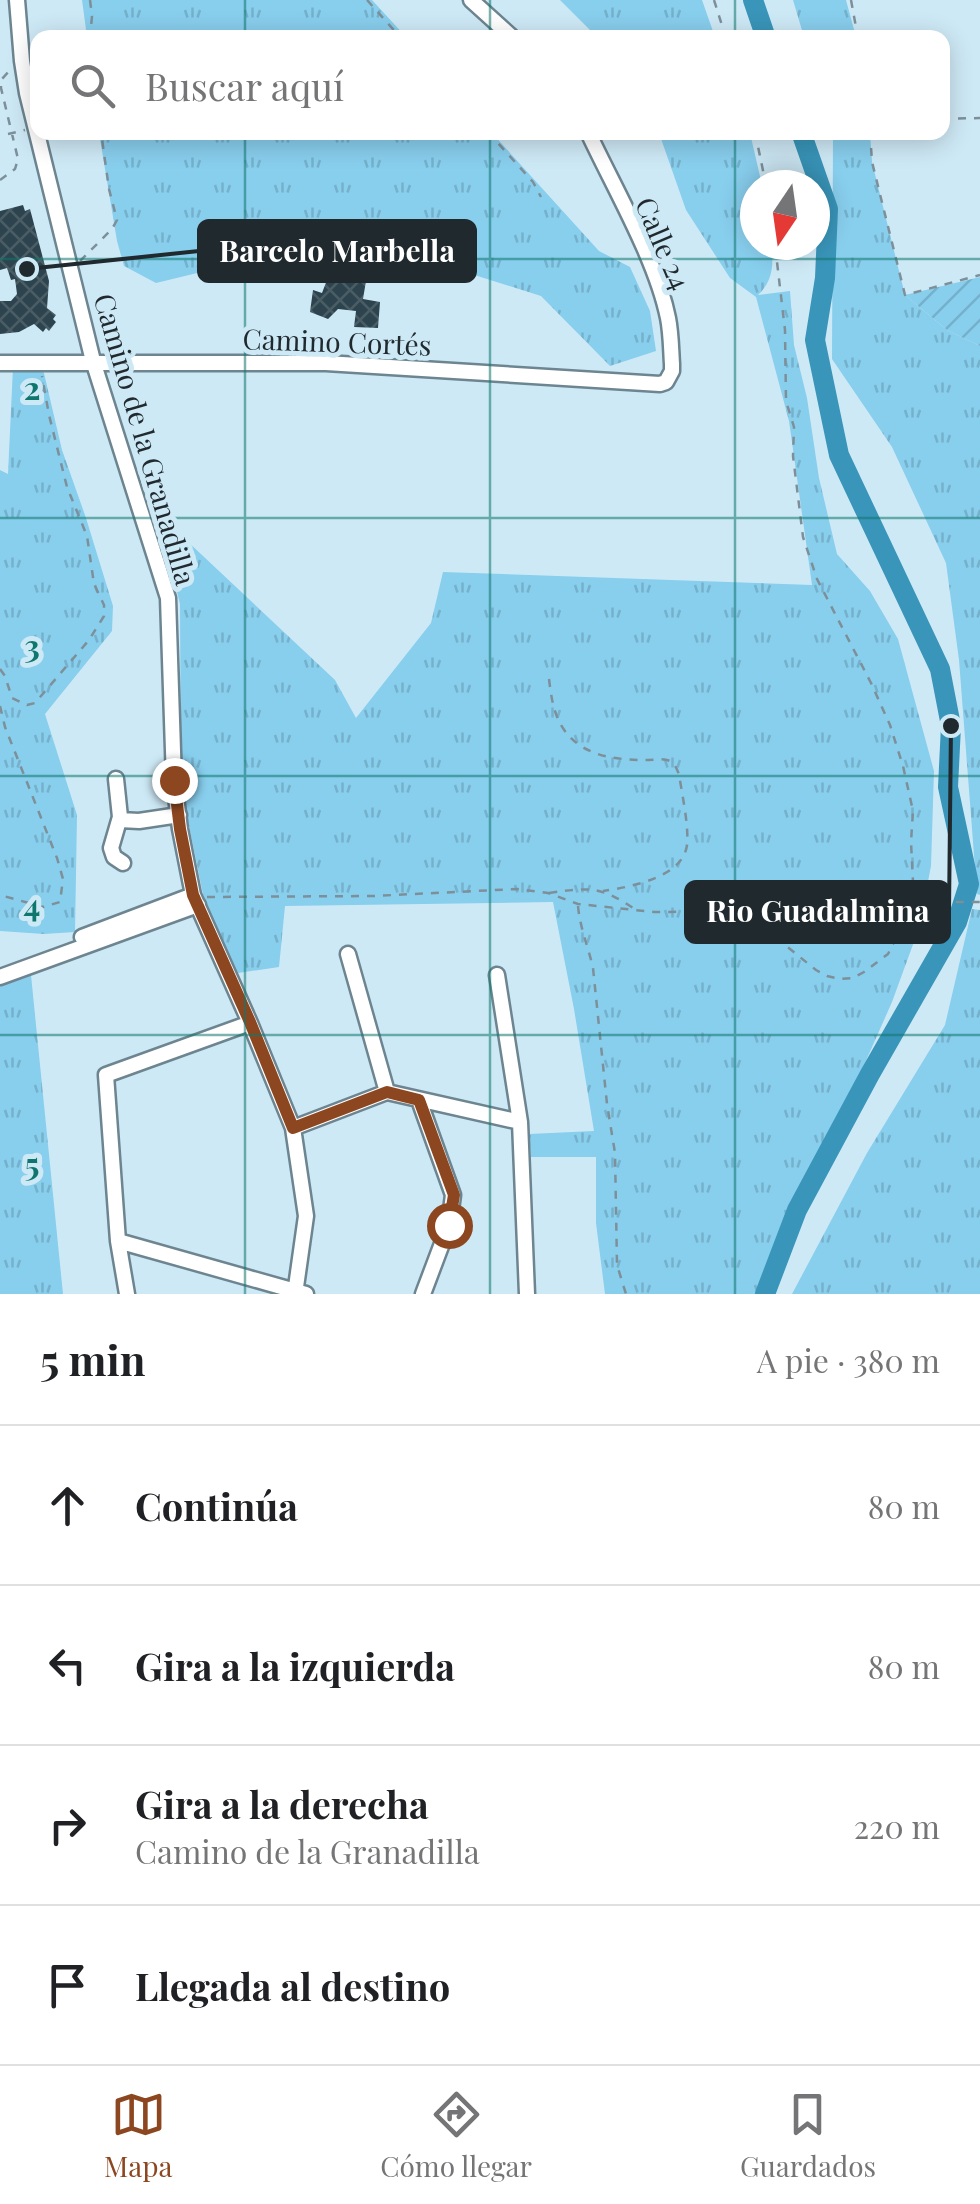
<!DOCTYPE html>
<html lang="es">
<head>
<meta charset="utf-8">
<style>
  :root { --surface:#fff; --page:#f2f2f2; --text:#202124; --muted:#757577; --line:#e0e0e0; --accent:#8d4720 }
  body { margin:0; font-family:"Playfair Display",serif; background:var(--page); color:var(--text) }
  .compass { position:absolute; left:740px; top:170px; width:90px; height:90px; border-radius:50%; background:var(--surface); box-shadow:0 5px 25px #0003; rotate:193deg }
  .stop { position:absolute; width:30px; height:30px; margin:-22px; border:8px solid #8d4720; border-radius:50%; background:#fff }
  .stop.end { background:#8d4720; border-color:#fff; box-shadow:0 2px 10px #0008 }
  .list { margin:0; padding:0; list-style:none }
  h2 { display:flex; justify-content:space-between; align-items:center; height:130px; margin:0; padding:0 40px; font-size:42px }
  h2 small { font-size:32px; font-weight:400; color:var(--muted) }
  .list li { display:grid; grid-template-columns:65px 1fr auto; gap:30px; align-items:center; box-sizing:border-box; height:160px; padding:0 40px; border-top:2px solid var(--line) }
  .list b { display:block; font-size:38px; white-space:nowrap }
  .list p { margin:0; font-size:32px; white-space:nowrap; color:var(--muted) }
  .list em { font-size:32px; font-style:normal; color:var(--muted) }
  .icon { flex:none; width:55px; height:55px; fill:none; stroke:currentColor; stroke-width:2; stroke-linecap:round; stroke-linejoin:round }
  .map { position:relative; flex:none; width:980px; height:1294px; overflow:hidden }
  .search { position:absolute; background:var(--surface); box-shadow:0 5px 25px #0003; left:30px; right:30px; top:30px; height:110px; display:flex; align-items:center; gap:25px; box-sizing:border-box; padding:0 35px; border-radius:20px; color:var(--muted); font-size:38px }
  .sheet { height:770px; background:var(--surface) }
  nav { display:flex; justify-content:space-around; align-items:center; box-sizing:border-box; height:140px; border-top:2px solid var(--line); background:var(--surface); font-size:28px; color:var(--muted) }
  nav a { display:grid; justify-items:center; gap:5px }
  nav .on { color:var(--accent) }
  .map>svg:first-child { display:block }
  .grass { fill:url(#grass-tufts) }
  .garden { fill:url(#garden-furrows) }
  .lines { fill:none; stroke-linecap:round; stroke-linejoin:round }
  .river { stroke:#3995b9; stroke-width:20 }
  .building { fill:url(#building-cross-hatch) }
  .minor-casing { stroke:#6d8590; stroke-width:19 }
  .path { stroke:#7d9099; stroke-width:2.5; stroke-dasharray:8 8; stroke-linecap:butt }
  .minor { stroke:#fff; stroke-width:14 }
  .route { stroke:#8d4720; stroke-width:12 }
  .grid { fill:none; stroke:#0f766e; stroke-width:2.5; stroke-opacity:0.55 }
  .labels { text-anchor:middle; dominant-baseline:central; stroke-width:10; stroke-linejoin:round; paint-order:stroke }
  .street-label { font-size:28px; fill:#1f292e; stroke:#cee9f6 }
  .grid-label { font-size:32px; text-anchor:middle; font-weight:bold; fill:#0f766e; stroke:#cee9f6; stroke-width:10; stroke-linejoin:round; paint-order:stroke }
  .leader { fill:none; stroke:#1f292e; stroke-width:4 }
  .callout-dot { fill:#1f292e; stroke:#cee9f6; stroke-width:4 }
  .callout { fill:#1f292e; stroke:#1f292e; stroke-width:4 }
  .callout-label { font-size:30px; text-anchor:middle; font-weight:bold; fill:#fff }
</style>
</head>
<body>
<div class="map">
<svg width="980" height="1294" viewBox="0 0 980 1294">
  <defs>
    <pattern id="grass-tufts" width="24" height="20" patternUnits="userSpaceOnUse" patternTransform="scale(2.5)"><rect width="24" height="20" fill="#88ceed"/><path d="M3 7l-1-3M5 7V3M7 7l1-3M15 17l-1-3M17 17v-4M19 17l1-3" fill="none" stroke="#75b1cc"/></pattern>
    <pattern id="garden-furrows" width="10" height="10" patternUnits="userSpaceOnUse" patternTransform="scale(2.5)"><rect width="10" height="10" fill="#88ceed"/><path d="M-1 1l2-2M0 10L10 0M9 11l2-2" fill="none" stroke="#75b1cc"/></pattern>
    <pattern id="building-cross-hatch" width="8" height="8" patternUnits="userSpaceOnUse" patternTransform="scale(2.5)"><rect width="8" height="8" fill="#2d444e"/><path d="M0 0l8 8M0 8l8-8" fill="none" stroke="#4a5d65"/></pattern>
  </defs>
  <rect width="100%" height="100%" fill="#cee9f6"/>
  <!-- grass -->
  <path class="grass" d="M82 0H372L406 37H87Z
    M560 0H702L715 37H597Z
    M793 0H846L856 37H804Z
    M99 133H492L599 251 630 267 650 311 656 351 610 366 541 296 468 273 284 252 156 283 124 266 117 241Z
    M659 133H750L762 185H755V245H771C774 264 773 281 758 295L790 291 794 345 807 398 819 478 837 554 870 591 898 639 934 771 931 866 919 928 892 1002 849 1099 786 1227 759 1294H605L596 1223V1157H531L529 1134 594 1131 574 1009 553 902 285 906 279 967 238 973 206 909 181 787 180 604 165 543 186 540 335 680 356 718 431 623 443 572 812 585 789 421 756 297 730 278 686 210Z
    M833 133H870L872 162 905 295 947 330 980 346V895L977 894 959 660 946 563 892 447 832 359Z
    M13 367 43 369 62 450 86 518 113 606 112 631 45 714 77 815 75 932 44 934 0 931V470L8 474Z
    M972 909 980 910V1294H792L867 1153 945 1025Z
    M31 975 63 1294H0V985Z"/>
  <!-- garden -->
  <path class="garden" d="M980 277V346L947 330 905 295Z"/>
  <g class="lines">
    <!-- river -->
    <path class="river" d="M753 0 766 38
      M765 1294 797 1210 870 1074 957 922 969 884 948 787 951 726 940 669 839 455 815 340 825 278 828 209 801 132"/>
  </g>
  <!-- building -->
  <path class="building" d="M23 205 25 211 30 209 49 281 47 308 56 315 53 319 56 322 49 331 46 328 43 332 34 324 19 332 0 334V301H11L17 294 15 279 11 280 7 268 0 270V211Z
    M330 272 349 274V281H366L363 299 380 302 378 328 354 327 356 311 338 309 328 319 310 312 313 290 322 293Z"/>
  <g class="lines">
    <!-- minor casing -->
    <g class="minor-casing">
      <path id="minor" d="M17 0 22 61 27 93 93 361 168 598 174 781 180 829 193 895 250 1023 293 1128 306 1216 295 1294
        M471 0 513 38
        M0 363H326L660 384 666 382 672 371V364C671 349 671 333 668 318 656 259 614 188 588 132
        M116 779 120 817 111 848 114 857 123 863
        M120 820 139 821 179 815
        M82 937 193 895
        M0 977 198 905
        M250 1023 106 1075 118 1241 306 1294
        M387 1092 520 1122 497 975
        M419 1100 453 1195 449 1225 423 1294
        M520 1122 527 1294
        M293 1128 387 1092 348 954
        M118 1241 127 1294"/>
    </g>
    <!-- path -->
    <path class="path" d="M90 0 92 16 90 38
      M367 0 401 38
      M714 0 726 38
      M851 0 858 38
      M942 119 980 118
      M488 132 533 182 541 197
      M755 132 766 185
      M870 132 872 162 905 295 980 275
      M8 134 25 130
      M0 180 15 169 18 159 1 88V80L10 70
      M80 261 112 229 117 220 109 189 101 132
      M0 669 5 676 12 698 27 705 35 703 89 640 104 616V605L94 584 87 536 67 487 49 415 42 376
      M549 679C551 695 553 711 561 725 579 756 614 760 646 760 654 760 663 758 670 761 676 765 676 768 679 774 682 795 689 825 687 845 683 878 629 887 603 891
      M0 706 5 727 57 858 63 879 60 902 43 907 0 895
      M549 893C590 887 601 886 636 910
      M207 897 373 896 517 889 548 893 578 904 654 912 770 911 830 908 876 902H980
      M578 906C580 928 588 946 593 968L607 1104 615 1153 617 1265 626 1294
      M735 912 780 941 816 970 827 976 840 979 853 978 864 972 888 954 914 902 911 842 913 811 903 766 890 725 871 683 817 579 803 537 793 456 794 427 786 401 785 330 775 245"/>
    <!-- minor -->
    <use href="#minor" class="minor"/>
  </g>
  <g class="lines">
    <!-- route -->
    <path class="route" d="M174 780 180 829 193 895 250 1022 293 1128 387 1092 419 1100 454 1195 449 1225"/>
  </g>
  <!-- grid -->
  <path class="grid" d="M245 0V38M490 0V38M735 0V38M245 132V1294M490 132V1294M735 132V1294M0 259H980M0 518H980M0 776H980M0 1035H980"/>
  <g class="labels">
    <!-- street labels -->
    <g class="street-label">
      <text transform="translate(664 243) rotate(67)">Calle 24</text>
      <text transform="translate(337 341) rotate(2)">Camino Cortés</text>
      <text transform="translate(146 439) rotate(74)">Camino de la Granadilla</text>
    </g>
  </g>
  <g class="grid-label">
    <text x="32" y="400">2</text>
    <text x="32" y="658">3</text>
    <text x="32" y="917">4</text>
    <text x="32" y="1176">5</text>
  </g>
  <!-- callouts -->
  <path class="leader" d="M27 269L199 251M951 726L949 912"/>
  <g class="callout-dot">
    <circle cx="27" cy="269" r="10"/>
    <circle cx="951" cy="726" r="10"/>
  </g>
  <g class="callout">
    <rect x="199" y="221" width="276" height="60" rx="10"/>
    <rect x="686" y="882" width="263" height="60" rx="10"/>
  </g>
  <g class="callout-label">
    <text x="337" y="262">Barcelo Marbella</text>
    <text x="818" y="922">Rio Guadalmina</text>
  </g>
</svg>
<svg class="compass" viewBox="-18 -18 36 36"><path d="M0-13l5 13h-10z" fill="#e53935"/><path d="M0 13l5-13h-10z" fill="#757577"/></svg>
<div class="stop" style="left:449px;top:1225px"></div>
<div class="stop end" style="left:174px;top:780px"></div>
<div class="search"><svg class="icon" aria-label="search" viewBox="0 0 24 24"><circle cx="10" cy="10" r="6"/><path d="M15 15l6 6"/></svg>Buscar aquí</div>
</div>
<section class="sheet">
<h2>5 min<small>A pie · 380 m</small></h2>
<ul class="list">
<li><svg class="icon" aria-label="ahead" viewBox="0 0 24 24"><path d="M12 20V5M6 11l6-6 6 6"/></svg><div><b>Continúa</b></div><em>80 m</em></li>
<li><svg class="icon" aria-label="left" viewBox="0 0 24 24"><path d="M17 20v-9H6M10 6l-5 5 5 5"/></svg><div><b>Gira a la izquierda</b></div><em>80 m</em></li>
<li><svg class="icon" aria-label="right" viewBox="0 0 24 24"><path d="M7 20v-9h11M14 6l5 5-5 5"/></svg><div><b>Gira a la derecha</b><p>Camino de la Granadilla</p></div><em>220 m</em></li>
<li><svg class="icon" aria-label="arrive" viewBox="0 0 24 24"><path d="M6 21V4h12l-3 4 3 4H6"/></svg><div><b>Llegada al destino</b></div></li>
</ul>
</section>
<nav>
<a class="on"><svg class="icon" aria-label="map" viewBox="0 0 24 24"><path d="M3 6l6-2 6 2 6-2v14l-6 2-6-2-6 2zM9 4v14M15 6v14"/></svg>Mapa</a>
<a><svg class="icon" aria-label="directions" viewBox="0 0 24 24"><path d="M12 3l9 9-9 9-9-9zM9 14v-3h6M13 9l2 2-2 2"/></svg>Cómo llegar</a>
<a><svg class="icon" aria-label="saved" viewBox="0 0 24 24"><path d="M7 4h10v16l-5-4-5 4z"/></svg>Guardados</a>
</nav>
</body>
</html>
